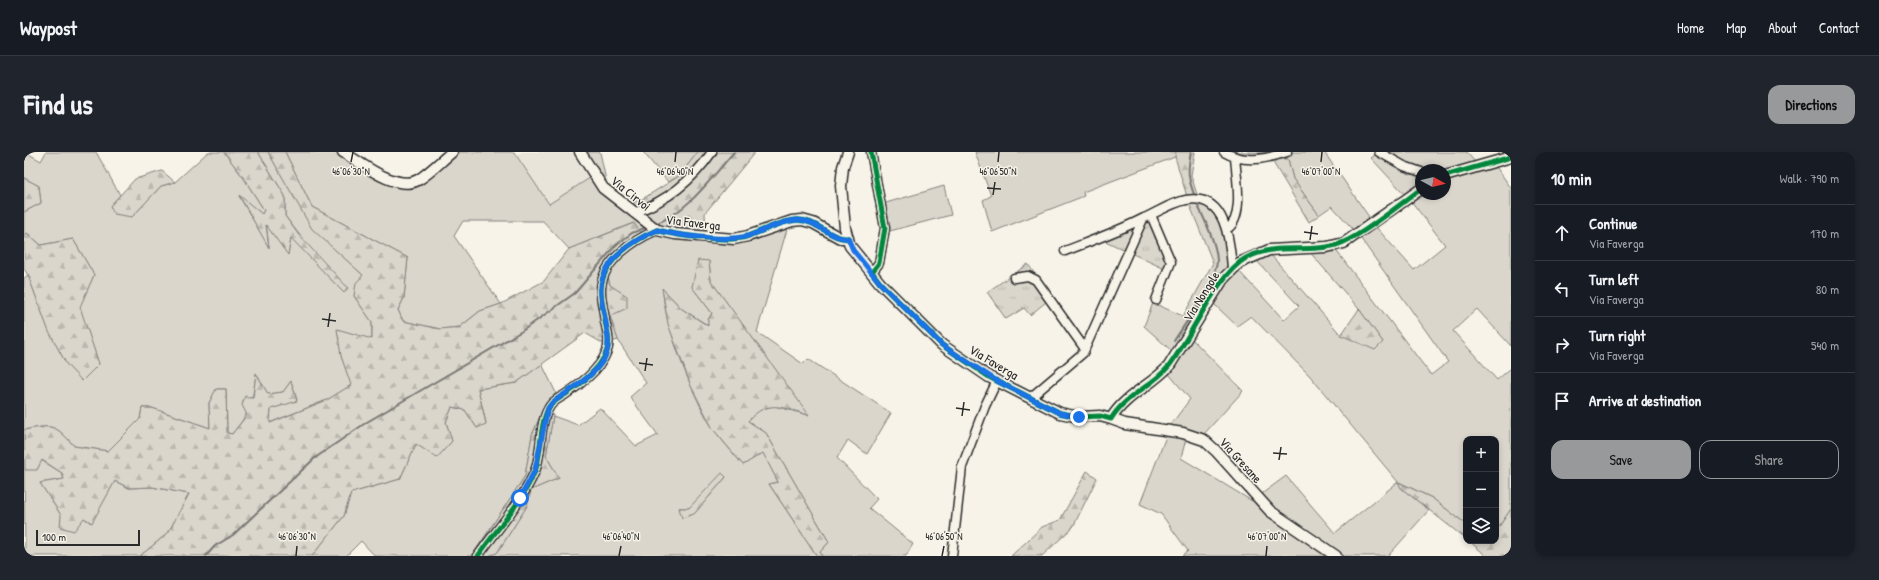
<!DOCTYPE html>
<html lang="en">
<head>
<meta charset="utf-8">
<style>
  :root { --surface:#171b24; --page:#20242c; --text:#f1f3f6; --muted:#9ea1a6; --line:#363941; --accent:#98999b }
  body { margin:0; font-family:"Patrick Hand",sans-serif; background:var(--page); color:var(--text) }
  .controls { position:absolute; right:12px; bottom:12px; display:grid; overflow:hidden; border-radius:8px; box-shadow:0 2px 6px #0003 }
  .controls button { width:36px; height:36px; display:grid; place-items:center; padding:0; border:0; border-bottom:1px solid var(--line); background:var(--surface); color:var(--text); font:20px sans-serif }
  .compass { position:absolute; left:1391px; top:12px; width:36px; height:36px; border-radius:50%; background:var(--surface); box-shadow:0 2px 6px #0003; rotate:98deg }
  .scale { position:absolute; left:12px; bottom:10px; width:104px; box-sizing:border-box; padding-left:4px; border:2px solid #2b2b2b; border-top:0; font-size:11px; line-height:14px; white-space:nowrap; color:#2b2b2b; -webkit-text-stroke:3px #f7f3e8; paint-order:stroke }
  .stop { position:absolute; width:12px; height:12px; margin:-9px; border:3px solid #1a73e8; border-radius:50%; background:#fff }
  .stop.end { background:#1a73e8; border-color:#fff; box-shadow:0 1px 4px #0008 }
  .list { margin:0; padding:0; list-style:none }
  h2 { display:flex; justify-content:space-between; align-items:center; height:52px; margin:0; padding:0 16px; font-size:17px }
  h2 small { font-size:13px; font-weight:400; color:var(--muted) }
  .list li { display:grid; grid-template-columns:26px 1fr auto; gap:12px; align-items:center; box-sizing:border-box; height:56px; padding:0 16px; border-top:1px solid var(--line) }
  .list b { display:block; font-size:15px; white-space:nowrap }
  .list p { margin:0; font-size:13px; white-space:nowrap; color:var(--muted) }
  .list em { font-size:13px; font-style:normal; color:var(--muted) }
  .actions { display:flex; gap:8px; padding:12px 16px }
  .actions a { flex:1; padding:9px 0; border:1px solid var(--accent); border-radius:12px; text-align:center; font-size:14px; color:var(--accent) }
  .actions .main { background:var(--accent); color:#111 }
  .icon { flex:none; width:22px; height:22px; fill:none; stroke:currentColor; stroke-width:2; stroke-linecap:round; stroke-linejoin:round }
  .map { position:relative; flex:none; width:1487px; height:404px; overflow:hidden; border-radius:12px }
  header { display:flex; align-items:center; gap:24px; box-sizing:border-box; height:56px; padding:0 20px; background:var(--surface); border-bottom:1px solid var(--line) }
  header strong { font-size:19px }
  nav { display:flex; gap:22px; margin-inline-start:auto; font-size:14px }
  .intro { display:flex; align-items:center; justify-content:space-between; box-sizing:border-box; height:96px; padding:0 24px }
  h1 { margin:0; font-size:28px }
  .button { padding:10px 18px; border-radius:12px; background:var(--accent); color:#111; font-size:14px; font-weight:700 }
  main { display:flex; gap:24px; padding:0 24px }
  aside { flex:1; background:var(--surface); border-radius:12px; box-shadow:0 2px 6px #0003 }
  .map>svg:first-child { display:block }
  .built { fill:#e8e4da }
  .grass { fill:#dad6cc; stroke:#82807c; fill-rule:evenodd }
  .forest { fill:url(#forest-firs); stroke:#82807c }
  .park { fill:url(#park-tufts); stroke:#82807c }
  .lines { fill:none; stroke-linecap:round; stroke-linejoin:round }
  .stream { stroke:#7a7874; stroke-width:2 }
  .minor-casing { stroke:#2b2b2b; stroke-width:11 }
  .tertiary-casing { stroke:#2b2b2b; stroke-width:13 }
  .minor { stroke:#f7f3e8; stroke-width:8 }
  .tertiary { stroke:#f7f3e8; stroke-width:10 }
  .cycleway-casing { stroke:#f7f3e8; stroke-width:8 }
  .cycleway { stroke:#00873e; stroke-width:5 }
  .route { stroke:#1a73e8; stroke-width:5 }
  .ticks { fill:none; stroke:#2b2b2b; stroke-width:1.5 }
  .labels { text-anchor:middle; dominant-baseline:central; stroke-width:3; stroke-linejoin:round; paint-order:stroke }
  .street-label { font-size:13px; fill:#2b2b2b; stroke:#f7f3e8 }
  .ticks-label { font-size:10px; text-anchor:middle; fill:#2b2b2b; stroke:#f7f3e8; stroke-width:3; stroke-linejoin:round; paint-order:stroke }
</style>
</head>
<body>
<header>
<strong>Waypost</strong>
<nav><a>Home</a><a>Map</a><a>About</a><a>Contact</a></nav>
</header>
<div class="intro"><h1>Find us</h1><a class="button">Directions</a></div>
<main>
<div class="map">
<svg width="1487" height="404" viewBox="0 0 1487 404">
  <defs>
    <pattern id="forest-firs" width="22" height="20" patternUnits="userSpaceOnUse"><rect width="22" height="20" fill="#dad6cc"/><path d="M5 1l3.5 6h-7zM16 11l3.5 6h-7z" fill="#bbb8af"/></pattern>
    <pattern id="park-tufts" width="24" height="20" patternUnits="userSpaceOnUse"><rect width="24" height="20" fill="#dad6cc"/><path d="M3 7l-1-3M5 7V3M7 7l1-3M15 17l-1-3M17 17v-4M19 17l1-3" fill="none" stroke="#bbb8af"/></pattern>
  </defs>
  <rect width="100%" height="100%" fill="#f7f3e8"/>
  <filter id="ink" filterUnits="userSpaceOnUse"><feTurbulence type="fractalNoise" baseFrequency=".025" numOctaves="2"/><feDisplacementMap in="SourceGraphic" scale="8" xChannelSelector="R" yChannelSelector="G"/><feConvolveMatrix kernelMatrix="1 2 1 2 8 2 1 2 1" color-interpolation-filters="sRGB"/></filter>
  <g filter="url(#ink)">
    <!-- built -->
    <path class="built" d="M498 0H559L572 22 525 52 493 3Z"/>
    <!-- grass -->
    <path class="grass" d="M0 0H4L3 1 17 9 22 0H72L96 43 86 54 108 65 137 34 151 30 184 0H200L219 25 240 58 238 62 215 44 245 95 242 72 264 102 267 85 320 141 261 64V44L234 0H244L289 77 339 123 330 144 348 170V187L317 204 328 233 303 248 245 271 247 257 273 248 267 229 259 240 244 242 232 222C228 251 227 259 208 282L203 281 202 237H193L185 251 186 276 128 256H118L116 267 84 299 50 294C30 271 28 273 0 278V126L4 123 25 179 43 213 58 228 75 212 55 155 70 123 49 87 17 93 3 81 0 85V60L17 51 15 34 0 26Z
      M261 0H312L356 27 378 34 419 0H490L525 52 572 22 559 0H576L584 38 602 54 639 74 708 85 766 67 733 180 779 212 784 207 867 261 843 302 824 288 813 306 853 347 845 356 889 392 882 404H798L796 400 805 390 742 281 724 269 734 258 750 254 784 263 687 129 685 109 668 135 688 161 684 168 685 174 658 157 639 137C638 168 671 251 690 278 699 290 710 302 719 313L739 300 754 330 745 332 793 404H464L473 401 503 354 507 338 535 326 522 304 529 264 554 273 576 256 612 294 634 283 606 245 622 231 594 188 585 164 586 133 581 114 609 71 545 97 519 69H439L430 84 477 152 456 159 436 175 416 177 379 169 374 158 380 146 384 106 288 55ZM702 325 670 362 655 356H665Z
      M619 0H674L655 24 644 30Z
      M951 0H1152L1151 5 1059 40 1060 44 968 80 959 48 967 44Z
      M1205 0H1300L1352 75 1390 118 1421 93 1387 49 1347 6 1355 0H1442L1454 13 1468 9 1487 36V194L1453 157 1429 179 1473 228 1487 216V357L1472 379V287H1442V372L1408 346 1375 330 1377 336 1405 358 1364 404H1158L1164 399 1137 362 1116 352 1146 274 1166 247 1139 215 1150 201 1120 174 1129 151 1159 164 1189 111 1165 51 1174 46 1188 58 1198 70 1214 118 1260 168 1275 154 1230 106 1246 102 1317 183 1359 190 1335 157 1284 98 1311 97 1407 223 1424 210 1335 84 1308 54 1295 63 1269 27 1264 7 1205 5ZM1397 18H1421V42H1397ZM1190 152 1213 174 1227 164 1286 224 1374 330 1311 381 1262 324 1228 349 1157 306 1164 279 1180 282 1219 239 1168 187Z
      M920 34 927 63 862 80 855 53Z
      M518 212 532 241 522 251 508 283 501 324 448 404H351L337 389 322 404H288L320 364 327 341 376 327 392 292 413 305 428 289 422 270 428 255 441 258 453 276 462 271 454 237 492 231Z
      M0 307 17 308 38 321 40 327 16 331 37 363 60 366 67 371 91 329 105 336 128 335 165 342 144 381 116 404H1Z"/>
    <!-- forest -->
    <path class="forest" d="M200 0H234L261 44V64L274 82 324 136 320 141 267 86 264 103 242 73 245 96 215 43 238 62 240 58 219 25Z
      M244 0H261L288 55 384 106 380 146 374 158 379 169 416 177 436 175 456 159 477 152 520 129 545 97 610 71 618 82 581 114 586 133 603 144V156L586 164 594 188 580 192 561 181 492 231 454 237 462 272 453 276 441 258 428 255 422 270 428 289 413 306 392 292 376 327 327 341 320 364 288 404H116L144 381 165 342 128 335 105 336 91 329 68 371 60 366 50 379 36 375 37 363 16 331 40 327 38 321 18 308 13 318H1L0 278C28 273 30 271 50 294L84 299 116 267 118 256H128L186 276 185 251 192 237H202L203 281 208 282 223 263 218 253 221 244 229 246 232 221 244 242 259 240 267 229 273 249 247 257 246 271 303 248 327 233 317 204 313 177 348 187V170L330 144 332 131 339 123 288 77Z
      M674 0H731L681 61 682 83 639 74 602 54 620 46 655 24Z
      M1152 0H1171L1167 23 1174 46 1165 51 1151 5Z
      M1247 7H1264L1269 27 1295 63 1285 70Z
      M138 19 151 30 137 34 108 65 90 62 86 54 111 27Z
      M0 26 15 34 17 51 0 60Z
      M3 81 17 93 49 87 70 123 56 155 75 212 58 229 43 213 25 180 4 123 0 117V85Z
      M674 108 685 109 687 129 785 263C759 256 744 246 724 269L742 281 805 390 796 400 798 404H793L745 332 754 330 739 301 719 313 689 277 667 234 644 172 638 136 658 157 684 174V168L688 161 668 135Z
      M1335 157 1359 190 1351 198 1317 183Z
      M522 251 529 264 522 304 535 326 507 338 503 354 473 401 464 404H448L501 324 508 283Z
      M1063 319 1073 326 1049 375 1018 404H987L1018 375 1036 368Z
      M698 321 702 325 670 362 658 366 655 356H665Z
      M1374 330 1408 346 1442 372V387L1377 336Z
      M1487 357V404H1461L1458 400 1445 389H1472V379Z"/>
    <!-- park -->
    <path class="park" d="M1128 65 1146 108 1143 118 1077 87Z
      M1004 112 1027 146 1006 163 1000 156 982 167 963 140Z"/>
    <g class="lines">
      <!-- stream -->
      <path class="stream" d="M1167 0C1163 19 1164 27 1171 45
        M631 72C664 60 687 26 710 0
        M1150 189C1162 170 1192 130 1193 109 1193 93 1181 68 1174 54
        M182 404 191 394 209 383 291 306 343 270 498 179 551 141 592 93 608 81 623 75"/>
      <!-- minor casing -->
      <g class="minor-casing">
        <path id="minor" d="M847 0 861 76 855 111 848 120
          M1200 0C1220 12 1242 7 1263 0
          M1355 0 1380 14 1397 20
          M610 61C644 48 667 30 688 0
          M1127 63 1147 110 1132 148
          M1203 77C1221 66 1212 24 1211 5
          M1041 99C1067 89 1095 79 1120 66 1134 60 1147 51 1162 48 1202 41 1206 89 1208 116
          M990 126 1004 124 1012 128 1061 197
          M1006 246 1059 201 1119 67
          M454 404C473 377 498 350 511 319 519 299 514 272 526 254 530 248 536 246 542 242 556 233 576 217 582 201 587 191 583 179 581 169 580 158 576 146 577 136 579 108 610 88 633 78
          M928 404 938 315 961 254 973 229"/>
      </g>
      <!-- tertiary casing -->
      <g class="tertiary-casing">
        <path id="tertiary" d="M319 0C337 11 373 40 394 28 406 21 417 9 428 0
          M556 0 579 36 633 78 651 82 710 87 724 84 768 69 778 68 789 71 816 86H824
          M824 0 819 15 817 34 821 76 826 94 856 131 918 193 965 225 1036 261 1055 265 1076 264 1087 267 1101 272 1159 281 1180 288 1192 299 1246 359 1312 404
          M1421 24 1487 5
          M1087 267C1101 243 1127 234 1145 214L1199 127 1215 111 1245 98 1303 95 1320 91 1397 37"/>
      </g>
      <!-- minor -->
      <use href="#minor" class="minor"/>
      <!-- tertiary -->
      <use href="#tertiary" class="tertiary"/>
      <!-- cycleway casing -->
      <g class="cycleway-casing">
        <path id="cycleway" d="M847 0 861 76 855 111 848 120 856 131 918 193 965 225 1036 261 1055 265 1076 264 1087 267C1101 243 1128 235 1145 214 1167 186 1193 122 1222 106 1254 90 1277 101 1308 94 1331 90 1376 52 1397 37
          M1421 24 1487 5
          M454 404C473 377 498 350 511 319 519 299 514 272 526 254 530 248 536 246 542 242 556 233 576 217 582 201 587 191 583 179 581 169 580 158 576 146 577 136 579 108 610 88 633 78 653 84 702 90 721 85 738 80 755 69 773 68 792 67 809 89 824 86"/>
      </g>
      <!-- cycleway -->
      <use href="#cycleway" class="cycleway"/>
    </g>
  </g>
  <g class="lines" filter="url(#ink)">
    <!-- route -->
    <path class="route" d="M496 346 511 318 524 256 528 251C546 237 576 222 583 200 586 189 583 177 581 166 579 157 576 146 577 136 578 108 610 88 633 78 654 84 704 90 724 84 739 79 757 69 773 68 791 67 809 89 824 86L829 98 856 131 918 193 973 229 1036 261 1055 265"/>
  </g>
  <!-- ticks -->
  <path class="ticks" d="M327 10 329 0M651 10 652 0M974 10 975 0M1297 10 1298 0M963 36 977 37M969 43 971 30M1280 80 1294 82M1286 88 1288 74M298 167 312 169M304 175 306 161M615 211 629 213M621 219 623 206M932 256 946 258M938 264 940 250M1249 301 1263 302M1255 308 1257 295M272 404 273 394M595 404 597 394M918 404 920 394M1242 404 1243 394"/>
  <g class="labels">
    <!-- street labels -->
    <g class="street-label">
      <text transform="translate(607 41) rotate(39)">Via Cirvoi</text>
      <text transform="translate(669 70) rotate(7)">Via Faverga</text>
      <text transform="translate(1177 144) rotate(-58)">Via Nongole</text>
      <text transform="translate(970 210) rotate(31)">Via Faverga</text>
      <text transform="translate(1217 308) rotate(48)">Via Gresane</text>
    </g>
  </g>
  <g class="ticks-label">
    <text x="327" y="23">46°06'30"N</text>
    <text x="651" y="23">46°06'40"N</text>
    <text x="974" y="23">46°06'50"N</text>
    <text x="1297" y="23">46°07'00"N</text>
    <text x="273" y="388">46°06'30"N</text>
    <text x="597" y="388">46°06'40"N</text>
    <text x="920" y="388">46°06'50"N</text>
    <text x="1243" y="388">46°07'00"N</text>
  </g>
</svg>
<div class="controls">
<button>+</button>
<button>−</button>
<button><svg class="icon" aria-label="layers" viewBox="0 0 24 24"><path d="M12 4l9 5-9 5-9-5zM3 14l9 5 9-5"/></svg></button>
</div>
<svg class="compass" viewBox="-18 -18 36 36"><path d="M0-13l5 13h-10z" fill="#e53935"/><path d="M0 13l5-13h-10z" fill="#9ea1a6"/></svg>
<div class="scale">100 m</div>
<div class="stop" style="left:496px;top:346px"></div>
<div class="stop end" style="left:1055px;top:265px"></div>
</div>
<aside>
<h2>10 min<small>Walk · 790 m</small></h2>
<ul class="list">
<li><svg class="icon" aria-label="ahead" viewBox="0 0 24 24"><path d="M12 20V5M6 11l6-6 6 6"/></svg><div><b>Continue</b><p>Via Faverga</p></div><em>170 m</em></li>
<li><svg class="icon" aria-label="left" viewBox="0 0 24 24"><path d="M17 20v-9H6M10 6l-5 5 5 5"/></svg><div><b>Turn left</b><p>Via Faverga</p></div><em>80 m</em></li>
<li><svg class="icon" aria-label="right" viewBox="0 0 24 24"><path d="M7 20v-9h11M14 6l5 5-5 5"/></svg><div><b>Turn right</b><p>Via Faverga</p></div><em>540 m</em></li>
<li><svg class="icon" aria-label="arrive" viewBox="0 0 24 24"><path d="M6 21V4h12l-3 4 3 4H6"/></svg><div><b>Arrive at destination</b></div></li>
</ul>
<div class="actions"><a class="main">Save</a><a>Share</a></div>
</aside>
</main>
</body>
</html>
